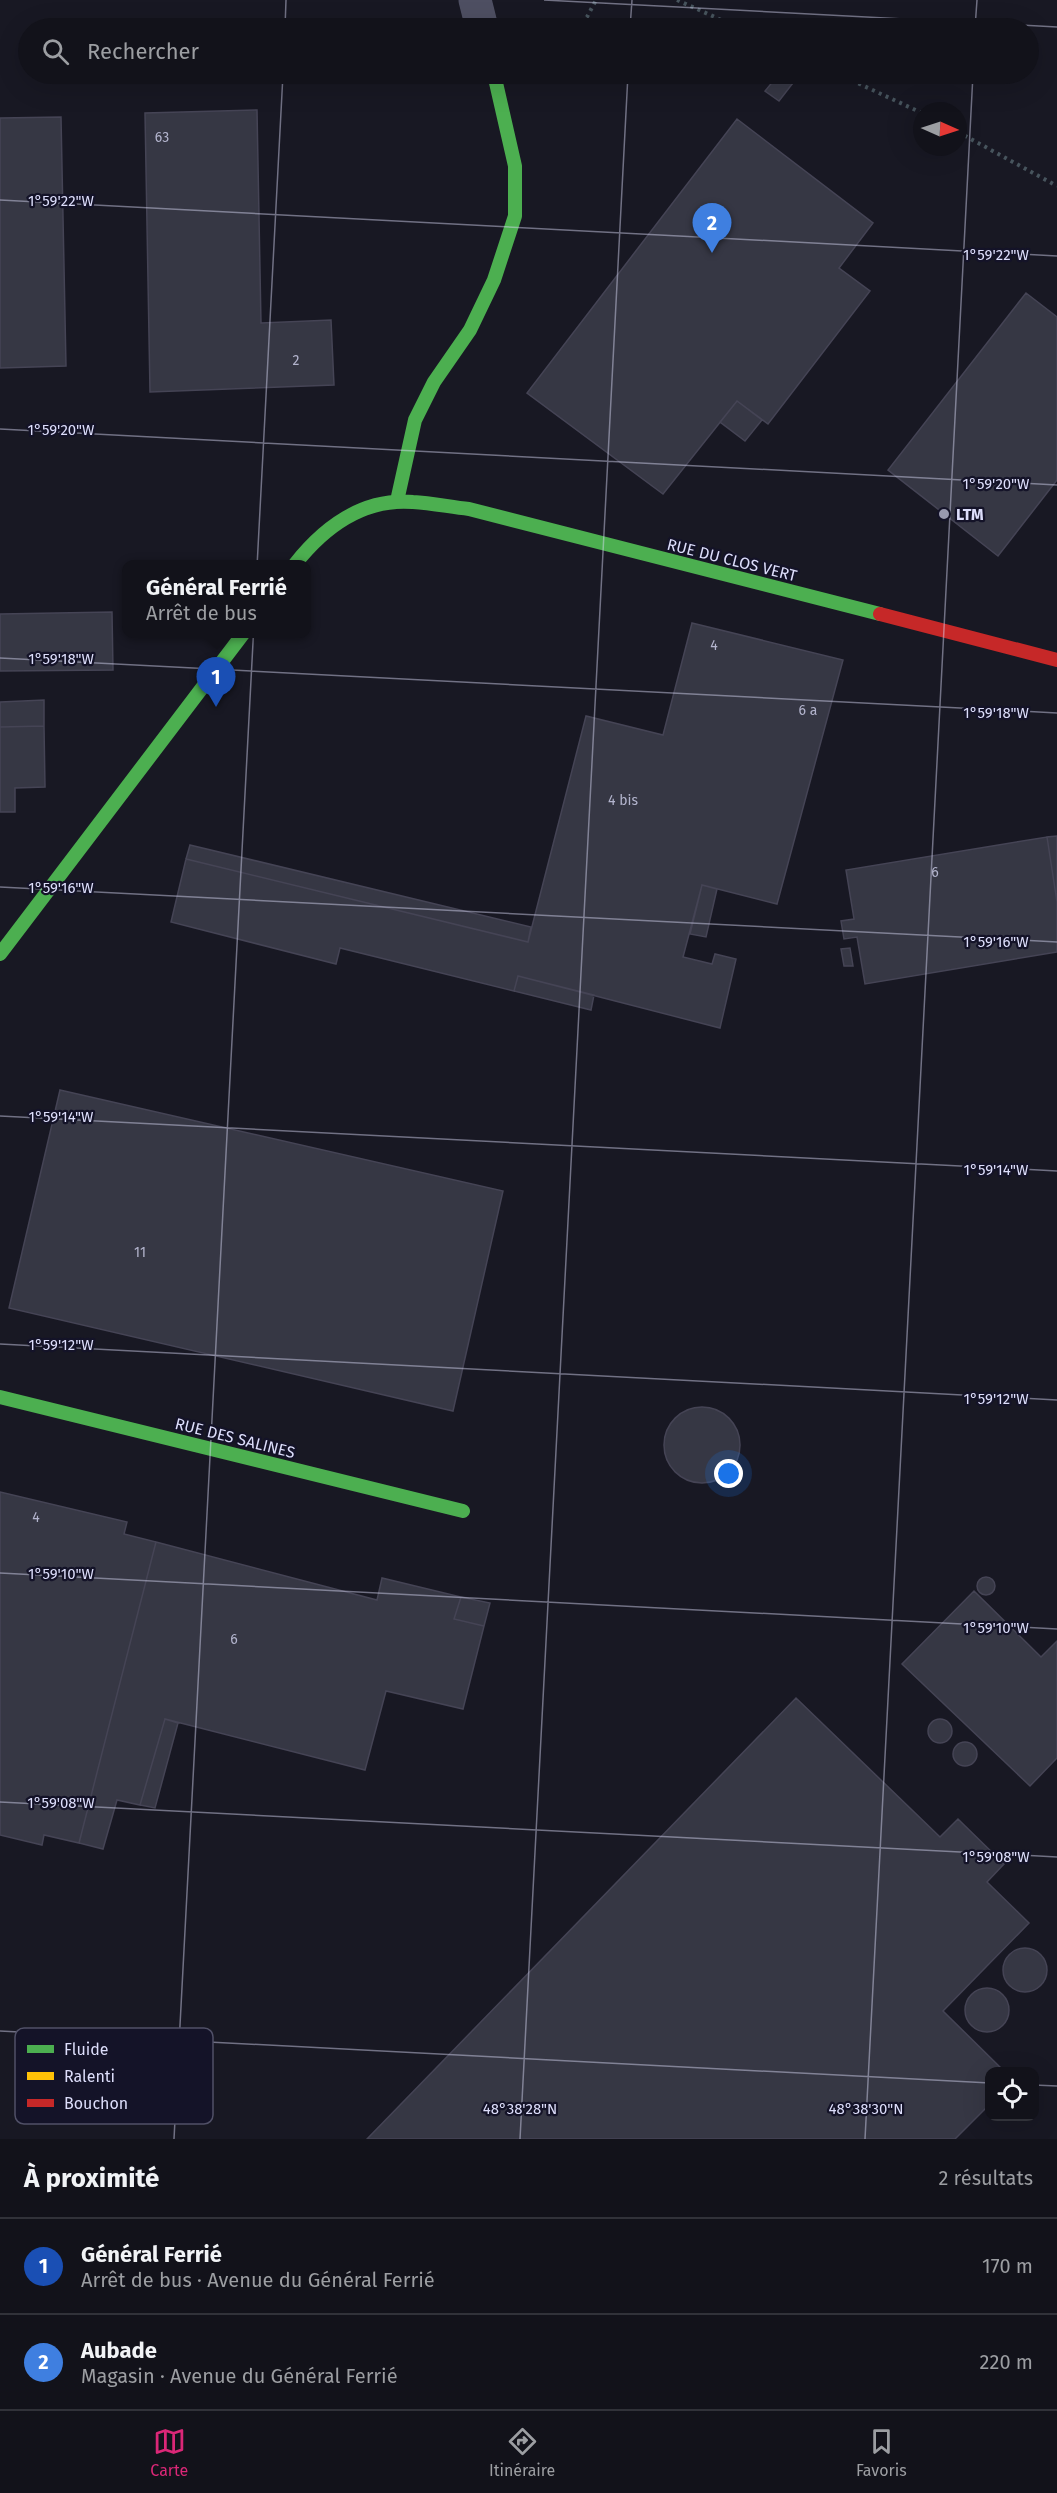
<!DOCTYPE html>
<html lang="fr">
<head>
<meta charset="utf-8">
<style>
  :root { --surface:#12121a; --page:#1b1b23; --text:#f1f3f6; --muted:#9c9ea2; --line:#313239; --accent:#db2777 }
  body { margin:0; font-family:"Fira Sans",sans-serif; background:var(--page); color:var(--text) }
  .controls { position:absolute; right:18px; bottom:18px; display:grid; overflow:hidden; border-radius:12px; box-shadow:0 6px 24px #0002 }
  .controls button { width:54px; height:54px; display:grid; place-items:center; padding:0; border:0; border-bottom:2px solid var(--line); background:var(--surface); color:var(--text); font:30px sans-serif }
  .compass { position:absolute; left:913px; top:102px; width:54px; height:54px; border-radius:50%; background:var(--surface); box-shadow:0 6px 24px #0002; rotate:93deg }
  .you { position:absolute; left:729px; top:1474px; width:21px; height:21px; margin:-15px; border:4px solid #fff; border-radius:50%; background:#1a73e8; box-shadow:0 0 0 9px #1a73e833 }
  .badge { display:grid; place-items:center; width:39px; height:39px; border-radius:50%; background:var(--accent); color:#fff; font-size:20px; font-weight:700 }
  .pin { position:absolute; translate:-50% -50px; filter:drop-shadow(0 2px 3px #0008) }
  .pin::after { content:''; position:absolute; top:32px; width:21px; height:18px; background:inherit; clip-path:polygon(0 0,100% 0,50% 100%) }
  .popup { position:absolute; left:122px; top:560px; width:189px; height:78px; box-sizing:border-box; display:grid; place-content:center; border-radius:12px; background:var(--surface); filter:drop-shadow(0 2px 4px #0005); font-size:20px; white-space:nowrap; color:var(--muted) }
  .popup b { font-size:22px; color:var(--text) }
  .popup::after { content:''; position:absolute; left:50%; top:100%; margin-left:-12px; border:12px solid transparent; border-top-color:var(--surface) }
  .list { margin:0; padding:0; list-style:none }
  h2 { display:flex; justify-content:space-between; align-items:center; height:78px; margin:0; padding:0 24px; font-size:26px }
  h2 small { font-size:20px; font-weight:400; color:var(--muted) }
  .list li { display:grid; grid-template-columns:39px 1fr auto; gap:18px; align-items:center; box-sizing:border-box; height:96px; padding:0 24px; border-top:2px solid var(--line) }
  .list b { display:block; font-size:22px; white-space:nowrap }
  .list p { margin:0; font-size:20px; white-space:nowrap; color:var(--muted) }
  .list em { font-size:20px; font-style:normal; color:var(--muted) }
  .icon { flex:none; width:33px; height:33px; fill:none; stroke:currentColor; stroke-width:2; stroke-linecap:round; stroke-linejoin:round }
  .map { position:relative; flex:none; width:1057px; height:2139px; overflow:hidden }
  .search { position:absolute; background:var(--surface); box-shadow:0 6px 24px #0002; left:18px; right:18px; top:18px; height:66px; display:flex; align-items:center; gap:15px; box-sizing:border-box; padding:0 21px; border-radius:33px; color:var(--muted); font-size:22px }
  .sheet { height:270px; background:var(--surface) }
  nav { display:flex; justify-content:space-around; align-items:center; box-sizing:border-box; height:84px; border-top:2px solid var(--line); background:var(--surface); font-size:16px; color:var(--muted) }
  nav a { display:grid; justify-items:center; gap:3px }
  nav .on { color:var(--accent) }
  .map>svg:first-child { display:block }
  .building { fill:#363744; stroke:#454455; stroke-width:1.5 }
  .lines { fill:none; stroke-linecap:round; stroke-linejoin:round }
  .path { stroke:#47545d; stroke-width:4; stroke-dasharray:3 4.5; stroke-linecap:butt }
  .street { stroke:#4e4f62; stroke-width:33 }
  .fast { stroke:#4caf50; stroke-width:14 }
  .jam { stroke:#c62828; stroke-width:14 }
  .ticks { fill:none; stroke:#dddefb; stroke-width:1.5; stroke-opacity:0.45 }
  .poi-dot { fill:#9899af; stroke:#141328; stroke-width:2 }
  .labels { text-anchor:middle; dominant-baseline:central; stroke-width:4.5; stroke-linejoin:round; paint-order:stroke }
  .number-label { font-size:14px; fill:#b3b4cd }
  .poi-label { font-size:16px; font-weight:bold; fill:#dddefb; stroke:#141328; text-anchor:start }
  .street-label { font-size:16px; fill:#dddefb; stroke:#141328 }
  .key { fill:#141328; stroke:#505067; stroke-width:1.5 }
  .key-label { font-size:16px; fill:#dddefb }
  .ticks-label { font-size:15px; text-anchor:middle; fill:#dddefb; stroke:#141328; stroke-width:4.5; stroke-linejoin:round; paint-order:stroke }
</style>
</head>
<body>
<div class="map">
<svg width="1057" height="2139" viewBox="0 0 1057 2139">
  <rect width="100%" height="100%" fill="#181823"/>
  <!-- building -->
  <path class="building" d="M779 74 793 83 779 101 765 91Z
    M257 110 261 323 331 320 334 385 150 392 145 113Z
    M61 117 66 366 0 368V118Z
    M737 119 873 223 839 268 870 291 768 424 737 401 663 494 527 393Z
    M1026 293 1057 317V480L998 556 888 470Z
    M737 401 762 420 745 441 720 422Z
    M112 612 113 670 0 671V614Z
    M692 623 843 660 777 904 702 885 683 957 712 964 715 954 736 959 720 1028 518 976 514 991 340 948 336 964 171 922 186 859 528 942 586 716 663 735Z
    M44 700V726L0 727V702Z
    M44 726 45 787 15 788V812H0V727Z
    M1057 836V902L1047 837Z
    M1047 837 1057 902V952L865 984 857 937 844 939 841 921 854 919 846 870Z
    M190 845 531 927 528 942 186 859Z
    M702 885 717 889 706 937 690 934Z
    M850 948 853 966H844L841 949Z
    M518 976 594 995 591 1010 514 991Z
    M60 1090 503 1191 453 1411 9 1308Z
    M664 1445a38 38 0 1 1 76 0a38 38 0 1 1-76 0Z
    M0 1492 127 1522 124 1534 156 1542 79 1843 44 1835 42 1845 0 1835Z
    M156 1542 377 1600 382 1578 461 1597 454 1619 484 1626 463 1709 386 1691 365 1770 165 1719 140 1805 117 1800 103 1849 79 1843Z
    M977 1586a9 9 0 1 1 18 0a9 9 0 1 1-18 0Z
    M974 1591 1041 1657 1057 1641V1758L1030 1786 902 1664Z
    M461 1597 490 1603 484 1626 454 1619Z
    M796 1698 940 1837 958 1819 1004 1864 987 1882 1029 1923 943 2011 1005 2072H990V2104L955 2139H367Z
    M165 1719 178 1723 155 1808 140 1805Z
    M928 1731a12 12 0 1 1 24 0a12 12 0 1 1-24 0Z
    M953 1754a12 12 0 1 1 24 0a12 12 0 1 1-24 0Z
    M1003 1970a22 22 0 1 1 44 0a22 22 0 1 1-44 0Z
    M965 2010a22 22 0 1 1 44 0a22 22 0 1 1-44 0Z"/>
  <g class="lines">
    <!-- path -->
    <path class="path" d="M677 0 739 28
      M576 28 587 17 596 0
      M838 74 922 113
      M958 132 1057 186"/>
    <!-- street -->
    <path class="street" d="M475 0 482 28"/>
    <!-- fast -->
    <path class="fast" d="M397 501 415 420 434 382 470 330 494 280 515 216V166L494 74
      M295 564C325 526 363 498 413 502 432 503 450 507 469 509L880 614
      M0 954 243 634
      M0 1397 463 1511"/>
    <!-- jam -->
    <path class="jam" d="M880 614 1057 660"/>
  </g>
  <!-- ticks -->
  <path class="ticks" d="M544 0 1057 27M285 28 286 0M630 28 632 0M975 28 977 0M0 200 1057 256M0 429 1057 485M0 658 1057 713M0 887 1057 942M0 1116 1057 1171M0 1344 1057 1400M0 1573 1057 1629M0 1802 1057 1857M0 2031 990 2083M1034 2085 1057 2086M174 2139 283 74M520 2139 628 74M865 2139 973 74"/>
  <!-- markers -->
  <circle class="poi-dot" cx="944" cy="514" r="6"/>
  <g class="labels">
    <!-- number labels -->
    <g class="number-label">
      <text x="162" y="137">63</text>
      <text x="296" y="360">2</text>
      <text x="714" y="645">4</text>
      <text x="808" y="710">6 a</text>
      <text x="623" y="800">4 bis</text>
      <text x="935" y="872">6</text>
      <text x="140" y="1252">11</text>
      <text x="36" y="1517">4</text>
      <text x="234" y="1639">6</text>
    </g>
    <!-- poi labels -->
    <g class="poi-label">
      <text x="956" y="514">LTM</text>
    </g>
    <!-- street labels -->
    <g class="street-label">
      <text transform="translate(732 560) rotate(14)">RUE DU CLOS VERT</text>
      <text transform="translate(235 1438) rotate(14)">RUE DES SALINES</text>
    </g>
  </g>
  <!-- legend -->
  <rect x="15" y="2028" width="198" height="96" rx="9" class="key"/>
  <rect x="27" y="2045" width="27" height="8" fill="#4caf50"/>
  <rect x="27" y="2072" width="27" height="8" fill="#ffc107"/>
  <rect x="27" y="2099" width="27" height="8" fill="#c62828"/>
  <g class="key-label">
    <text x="64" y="2055">Fluide</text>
    <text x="64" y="2082">Ralenti</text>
    <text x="64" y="2109">Bouchon</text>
  </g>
  <g class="ticks-label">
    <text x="61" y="206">1°59'22"W</text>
    <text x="996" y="260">1°59'22"W</text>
    <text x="61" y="435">1°59'20"W</text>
    <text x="996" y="489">1°59'20"W</text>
    <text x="61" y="664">1°59'18"W</text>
    <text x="996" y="718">1°59'18"W</text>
    <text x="61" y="893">1°59'16"W</text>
    <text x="996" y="947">1°59'16"W</text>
    <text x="61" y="1122">1°59'14"W</text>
    <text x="996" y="1175">1°59'14"W</text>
    <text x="61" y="1350">1°59'12"W</text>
    <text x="996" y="1404">1°59'12"W</text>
    <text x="61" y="1579">1°59'10"W</text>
    <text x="996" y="1633">1°59'10"W</text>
    <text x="61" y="1808">1°59'08"W</text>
    <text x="996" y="1862">1°59'08"W</text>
    <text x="520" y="2114">48°38'28"N</text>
    <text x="866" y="2114">48°38'30"N</text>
  </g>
</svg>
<div class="controls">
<button><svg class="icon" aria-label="locate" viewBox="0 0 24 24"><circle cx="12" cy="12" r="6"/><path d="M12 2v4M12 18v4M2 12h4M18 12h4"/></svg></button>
</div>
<svg class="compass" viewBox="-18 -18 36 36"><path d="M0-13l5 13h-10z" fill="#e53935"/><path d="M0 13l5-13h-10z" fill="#9c9ea2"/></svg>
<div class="you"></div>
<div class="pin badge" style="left:216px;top:707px;background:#1a4fb4">1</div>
<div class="popup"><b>Général Ferrié</b>Arrêt de bus</div>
<div class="pin badge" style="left:712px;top:253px;background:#3f7fe0">2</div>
<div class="search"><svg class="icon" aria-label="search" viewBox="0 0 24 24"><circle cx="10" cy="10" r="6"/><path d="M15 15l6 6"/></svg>Rechercher</div>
</div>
<section class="sheet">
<h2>À proximité<small>2 résultats</small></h2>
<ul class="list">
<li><span class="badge" style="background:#1a4fb4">1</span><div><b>Général Ferrié</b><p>Arrêt de bus · Avenue du Général Ferrié</p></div><em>170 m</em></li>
<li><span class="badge" style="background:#3f7fe0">2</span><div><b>Aubade</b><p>Magasin · Avenue du Général Ferrié</p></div><em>220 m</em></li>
</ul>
</section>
<nav>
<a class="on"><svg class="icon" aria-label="map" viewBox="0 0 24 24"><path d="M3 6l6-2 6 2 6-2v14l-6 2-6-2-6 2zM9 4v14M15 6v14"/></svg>Carte</a>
<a><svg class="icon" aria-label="directions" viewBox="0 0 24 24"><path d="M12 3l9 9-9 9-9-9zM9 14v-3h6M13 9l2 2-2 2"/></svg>Itinéraire</a>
<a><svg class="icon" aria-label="saved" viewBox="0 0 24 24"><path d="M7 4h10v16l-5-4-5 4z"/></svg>Favoris</a>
</nav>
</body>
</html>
